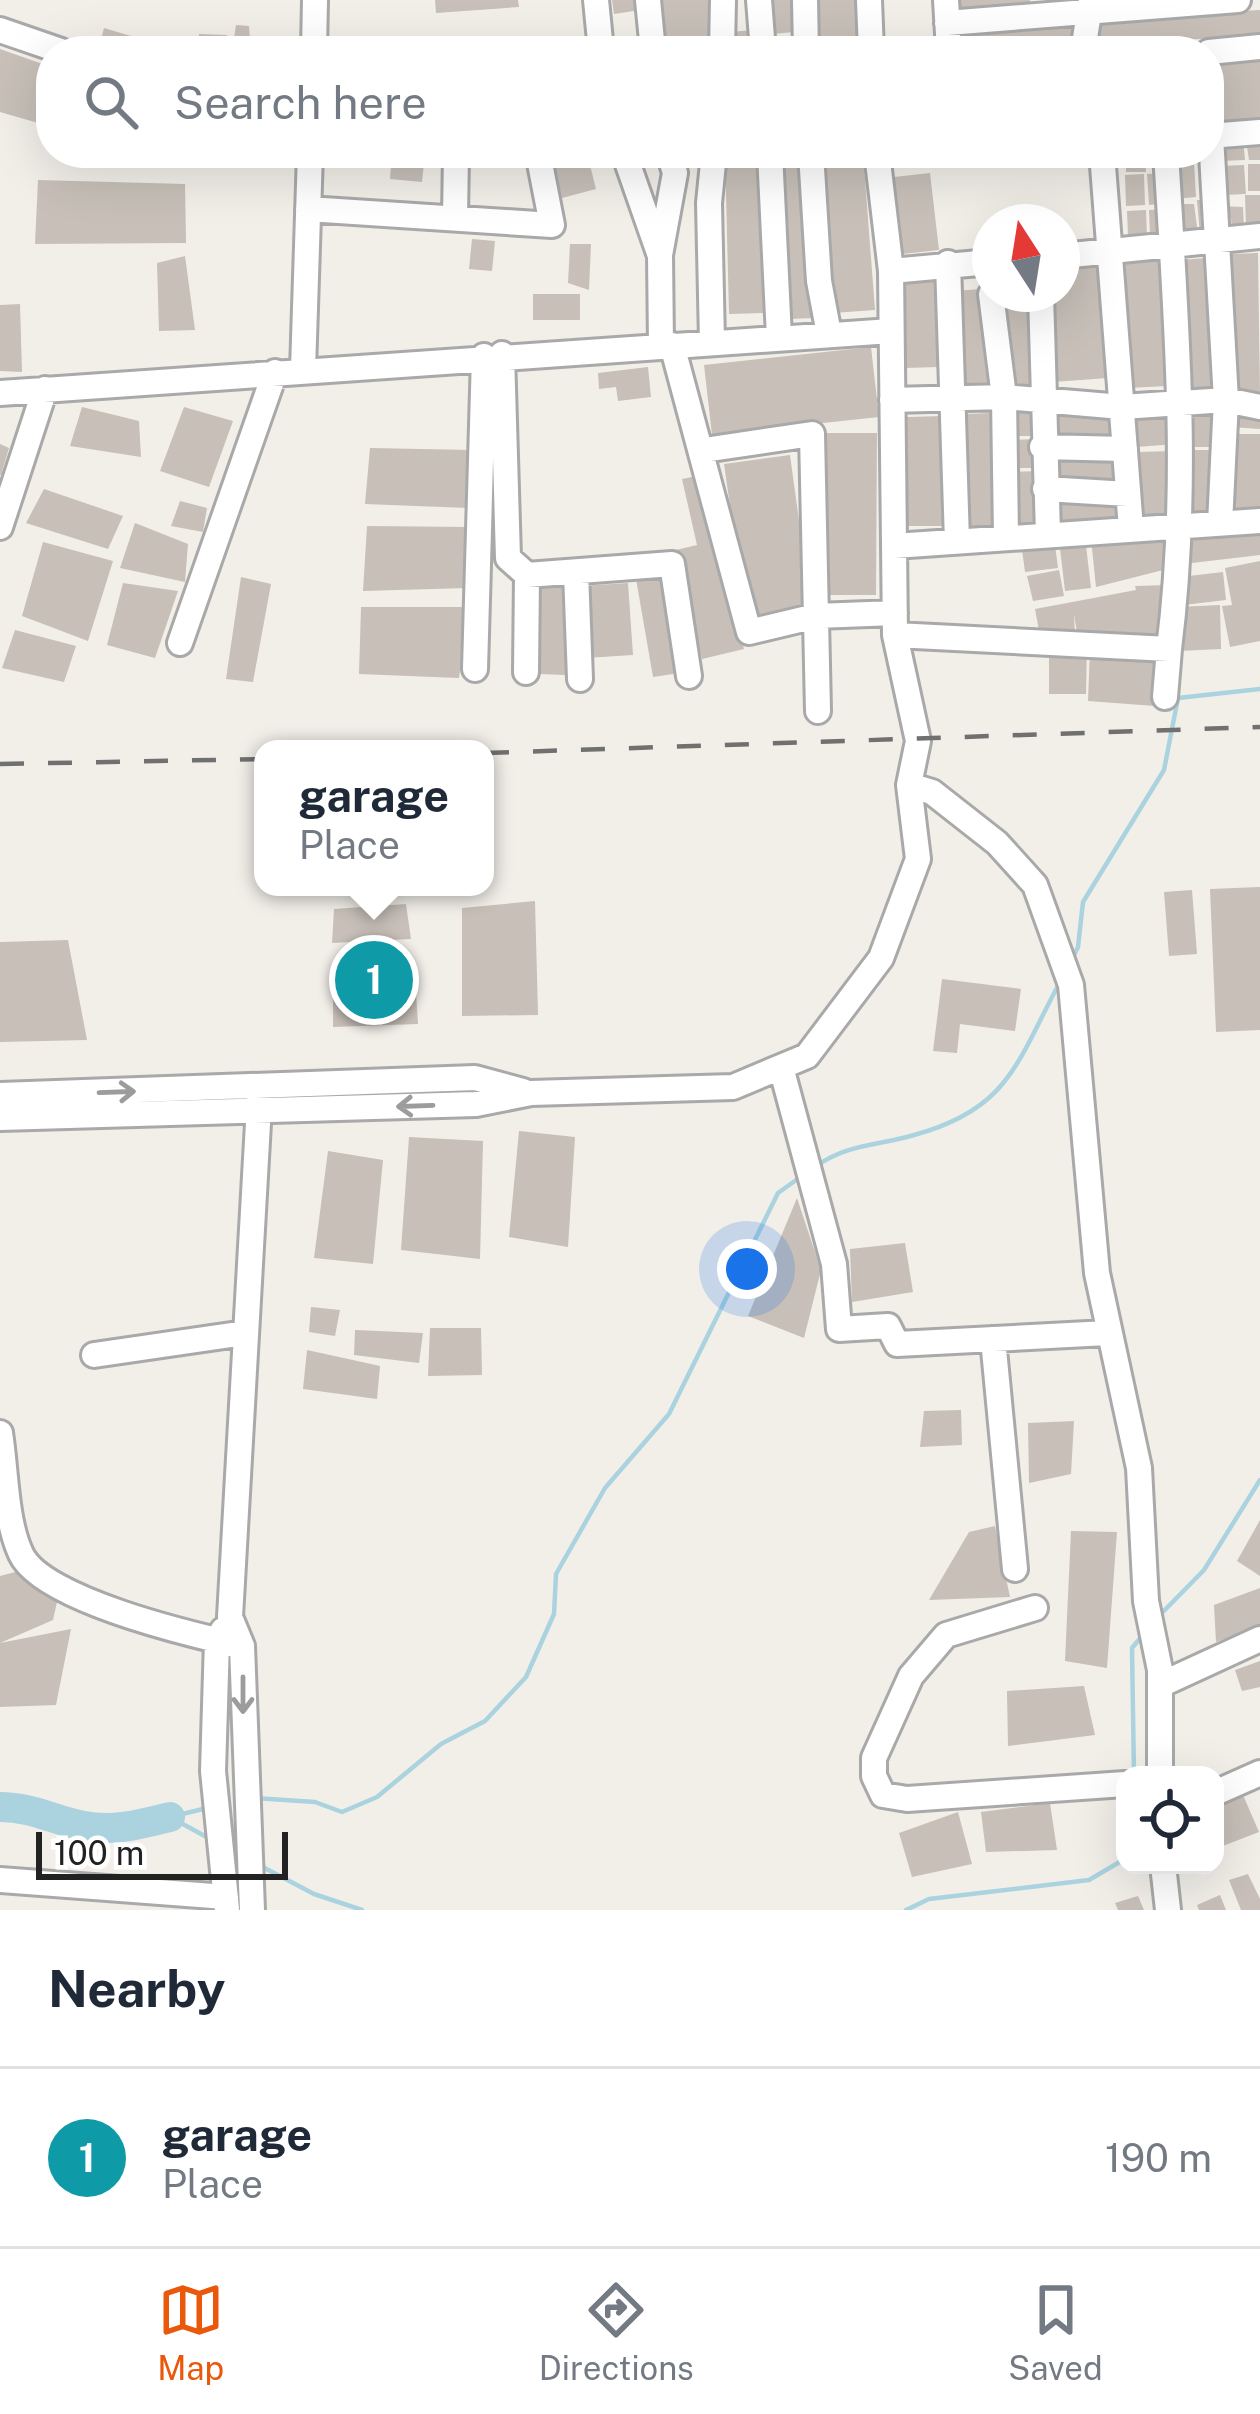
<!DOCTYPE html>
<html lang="en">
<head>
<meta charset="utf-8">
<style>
  :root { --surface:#fff; --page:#f2f2f3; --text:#1f2937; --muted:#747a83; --line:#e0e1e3; --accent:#ea580c }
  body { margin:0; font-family:"Public Sans",sans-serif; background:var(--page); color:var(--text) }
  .controls { position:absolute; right:36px; bottom:36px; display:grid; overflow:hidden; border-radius:24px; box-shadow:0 12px 48px #0002 }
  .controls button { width:108px; height:108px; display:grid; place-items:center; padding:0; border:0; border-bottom:3px solid var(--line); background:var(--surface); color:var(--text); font:60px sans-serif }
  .compass { position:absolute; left:972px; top:204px; width:108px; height:108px; border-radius:50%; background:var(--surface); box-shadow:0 12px 48px #0002; rotate:348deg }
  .scale { position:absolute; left:36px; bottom:30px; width:252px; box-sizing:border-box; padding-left:12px; border:6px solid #222; border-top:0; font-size:33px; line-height:42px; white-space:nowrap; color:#222; -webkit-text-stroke:9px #fff; paint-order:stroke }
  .you { position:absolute; left:747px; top:1269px; width:42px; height:42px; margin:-30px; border:9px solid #fff; border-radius:50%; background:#1a73e8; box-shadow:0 0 0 18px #1a73e833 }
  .badge { display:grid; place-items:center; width:78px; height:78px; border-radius:50%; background:var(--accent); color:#fff; font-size:39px; font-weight:700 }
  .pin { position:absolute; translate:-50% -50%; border:6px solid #fff; box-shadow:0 3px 12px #0006 }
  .popup { position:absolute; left:254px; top:740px; width:240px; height:156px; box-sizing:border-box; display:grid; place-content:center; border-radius:24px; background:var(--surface); filter:drop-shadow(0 3px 9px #0005); font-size:39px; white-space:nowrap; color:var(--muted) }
  .popup b { font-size:45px; color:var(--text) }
  .popup::after { content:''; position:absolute; left:50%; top:100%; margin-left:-24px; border:24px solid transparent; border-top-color:var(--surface) }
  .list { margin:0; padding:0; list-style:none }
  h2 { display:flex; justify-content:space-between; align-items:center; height:156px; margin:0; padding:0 48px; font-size:51px }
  h2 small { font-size:39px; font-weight:400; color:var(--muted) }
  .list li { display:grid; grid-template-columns:78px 1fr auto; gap:36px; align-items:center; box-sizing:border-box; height:180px; padding:0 48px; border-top:3px solid var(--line) }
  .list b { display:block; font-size:45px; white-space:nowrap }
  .list p { margin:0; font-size:39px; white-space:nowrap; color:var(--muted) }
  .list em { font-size:39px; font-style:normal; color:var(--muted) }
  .icon { flex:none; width:66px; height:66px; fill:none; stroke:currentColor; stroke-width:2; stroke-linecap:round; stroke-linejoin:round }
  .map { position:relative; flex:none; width:1260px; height:1910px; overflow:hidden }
  .search { position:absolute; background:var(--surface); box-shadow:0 12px 48px #0002; left:36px; right:36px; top:36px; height:132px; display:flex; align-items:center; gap:30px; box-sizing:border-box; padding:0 42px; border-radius:48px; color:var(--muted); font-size:45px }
  .sheet { height:336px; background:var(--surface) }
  nav { display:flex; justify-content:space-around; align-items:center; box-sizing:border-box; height:168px; border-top:3px solid var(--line); background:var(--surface); font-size:33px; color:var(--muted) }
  nav a { display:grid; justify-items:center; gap:6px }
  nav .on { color:var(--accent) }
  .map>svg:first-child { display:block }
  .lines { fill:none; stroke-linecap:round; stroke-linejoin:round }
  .stream { stroke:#aad3df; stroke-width:4.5 }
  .river { stroke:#aad3df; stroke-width:30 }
  .building { fill:#c7bfb8 }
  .minor-casing { stroke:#a9a9a9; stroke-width:30 }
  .minor { stroke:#fff; stroke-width:24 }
  .rail { stroke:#707070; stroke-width:4.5; stroke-dasharray:24 24; stroke-linecap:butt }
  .oneway { stroke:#9c9c9c }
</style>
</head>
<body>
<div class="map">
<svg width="1260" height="1910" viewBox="0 0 1260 1910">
  <rect width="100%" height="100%" fill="#f2efe9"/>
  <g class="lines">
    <!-- stream -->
    <path class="stream" d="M1071 961 1078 947 1083 902 1164 770 1178 698 1260 689
      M818 1165C847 1144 881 1145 914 1135 1010 1109 1017 1061 1060 982
      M1157 1618 1204 1570 1260 1480
      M1134 1775 1132 1648 1142 1636
      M254 1798 315 1802 342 1812 377 1797 441 1744 485 1721 526 1677 554 1614 556 1574 605 1488 669 1414 778 1193 799 1178
      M170 1817 207 1808
      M170 1817 212 1840
      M259 1865 314 1894 362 1910
      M906 1910 929 1899 1089 1880 1123 1860 1125 1853"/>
    <!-- river -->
    <path class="river" d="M0 1807C32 1807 53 1820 84 1826 113 1832 142 1824 170 1817"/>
  </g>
  <!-- building -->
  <path class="building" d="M435 0H518L519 7 436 13Z
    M612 0H639L640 10 614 14Z
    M659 0H713L716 48 662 51Z
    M769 0H790L794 32 772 34Z
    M811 0H858L863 51H816Z
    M956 0H1030V4L956 8Z
    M1260 10V36L1099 44 1098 19Z
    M236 25 249 26 251 51H232Z
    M1076 26 1077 51H965V30Z
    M104 28 141 39 138 51H98Z
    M753 30 755 51H732L730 32Z
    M199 34 227 35 226 51H199Z
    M637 36 640 51H619L617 40Z
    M0 49 51 67V95L38 123 0 112Z
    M1260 60V123L1209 124V62Z
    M1219 139H1243L1245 160 1220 161Z
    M1246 140H1260V160H1249Z
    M392 153H425L422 182 390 179Z
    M550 153H587L596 189 562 198Z
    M725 153H761L765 313 729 314Z
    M778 153H803L814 318 789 319Z
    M821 153H863L875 310 833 313Z
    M1126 153H1145L1146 172H1126Z
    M1194 162 1196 197 1174 199 1172 163Z
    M1248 164H1260V191H1248Z
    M1244 165 1246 194 1223 195 1222 166Z
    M930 173 939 250 903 254 894 177Z
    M1165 173 1167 203 1149 205 1147 174Z
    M1144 174 1145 205 1126 206 1125 175Z
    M38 180 185 184 186 243 35 244Z
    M1245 195H1260V228H1246Z
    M1197 200H1213L1217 234 1200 235Z
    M1175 204H1194L1198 234 1177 233Z
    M1221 206 1243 207 1244 230 1232 231 1231 218 1222 219Z
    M1167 209 1169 237H1150L1149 210Z
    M1146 210 1147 236 1128 237 1127 211Z
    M472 239 495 241 492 271 469 269Z
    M570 244H591L589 290 568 283Z
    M1258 253 1260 394 1233 395 1229 254Z
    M185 256 195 330 159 331 157 263Z
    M1206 258 1212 389 1188 390 1181 260Z
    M1160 261 1167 386 1128 388 1121 263Z
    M1099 266 1108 378 1053 382 1047 294H1062V268Z
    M936 278 939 367 905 368 902 280Z
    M981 289 990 384 964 387 955 291Z
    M533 294H580V320H533Z
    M1006 294H1031L1037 387 1012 382Z
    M20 304 22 372 0 371V305Z
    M871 347 879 417 712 435 704 365Z
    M648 367 651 397 618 401 616 387 599 389 598 373Z
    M1008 404H1040V436H1008Z
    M1223 405 1219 447H1186L1187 407Z
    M1175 406 1177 444 1136 447 1133 409Z
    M82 407 139 421 141 457 70 446Z
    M184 407 233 421 209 487 160 471Z
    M1055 409H1118V442H1054Z
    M1232 409 1260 411V429L1231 427Z
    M993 413 997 526 966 527 963 414Z
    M944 416 945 526H908L907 417Z
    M827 433H877L876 595H827Z
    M1231 434H1260V514H1232Z
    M1040 439 1041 468H1009L1008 440Z
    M0 444 9 448 1 475H0Z
    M370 448 473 450 468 508 365 504Z
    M1185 450H1219L1218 516H1184Z
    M1052 451 1120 453 1121 489 1051 485Z
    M1175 451 1176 519 1139 520 1137 452Z
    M790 455 811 608 746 617 724 464Z
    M1040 471 1043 528 1018 530 1008 472Z
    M702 475 744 649 702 659 676 550 697 545 682 479Z
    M44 489 123 516 108 549 26 523Z
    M1052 494 1124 498 1125 524 1051 522Z
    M180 501 207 508 203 532 171 526Z
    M1260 522V555L1192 563 1188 530Z
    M135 523 188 544 185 582 120 568Z
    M367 526 470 527 467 588 363 591Z
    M1174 530 1171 568 1096 587 1091 539Z
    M1054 537 1058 568 1025 572 1021 542Z
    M1085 537 1091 588 1065 591 1059 540Z
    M43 542 113 561 88 641 22 616Z
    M1260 561V641L1230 647 1222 606 1232 605 1225 568Z
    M1059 570 1064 596 1033 601 1027 576Z
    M1223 572 1226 600 1184 605 1180 577Z
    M663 575 680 673 653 677 636 579Z
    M241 577 271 584 253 682 226 679Z
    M123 583 178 591 155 658 107 645Z
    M628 583 633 655 586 658 581 586Z
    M540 584 566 585 565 675 539 674Z
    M1168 585 1167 645 1078 639 1074 614 1075 635 1040 636 1035 609 1136 590 1135 586Z
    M1220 605 1221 649 1178 651 1176 607Z
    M361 607H468L459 678 359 674Z
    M15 630 76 646 64 682 2 668Z
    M1049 647H1087L1086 694H1049Z
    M1090 648 1157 651 1155 706 1088 701Z
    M1260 887V1030L1216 1032 1210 889Z
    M1192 890 1197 954 1169 956 1164 892Z
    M535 901 538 1015 462 1016V908Z
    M406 904 411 939 332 943 334 909Z
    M68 940 87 1040 0 1042V942Z
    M414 961 418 1024 333 1027V965Z
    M942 979 1021 989 1015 1031 960 1024 957 1053 933 1051Z
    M519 1131 575 1137 568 1247 509 1237Z
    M409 1137 483 1141 480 1259 401 1250Z
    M328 1151 383 1160 373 1264 314 1258Z
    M797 1198 821 1270 804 1338 748 1316Z
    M905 1243 913 1292 852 1302 850 1249Z
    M311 1307 340 1310 335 1336 309 1332Z
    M430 1328H481L482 1375 428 1376Z
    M355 1330 423 1333 419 1363 354 1355Z
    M307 1350 380 1366 377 1399 303 1389Z
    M961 1410 962 1445 920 1447 924 1411Z
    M1074 1421 1071 1474 1029 1483 1028 1423Z
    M1260 1520V1576L1237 1561Z
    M995 1526 1010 1597 929 1600 969 1532Z
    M1071 1531 1117 1532 1107 1668 1065 1661Z
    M19 1571 57 1602 53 1620 0 1643V1576Z
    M1260 1588V1626L1216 1642 1214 1605Z
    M71 1629 56 1705 0 1707V1643Z
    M1260 1661V1687L1242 1691 1235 1670Z
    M1084 1686 1095 1735 1008 1746 1007 1691Z
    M1243 1795 1259 1832 1215 1849V1804Z
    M1050 1803 1057 1850 986 1852 981 1812Z
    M958 1812 972 1864 912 1877 899 1833Z
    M1248 1874 1260 1899V1910H1241L1229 1880Z
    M1220 1895 1226 1910H1199L1197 1905Z
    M1138 1896 1144 1910H1118L1115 1903Z"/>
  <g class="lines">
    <!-- minor casing -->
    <g class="minor-casing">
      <path id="minor" d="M596 0 601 51
        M648 0 653 51
        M759 0 763 51
        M805 0 806 51
        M869 0 871 51
        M946 0 949 51
        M947 23 1238 0
        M0 30 61 51
        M314 51 315 0
        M722 51 723 0
        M1083 51 1091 0
        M1209 52 1260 47
        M1209 136 1260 132
        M1211 136 1226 400 1220 524
        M624 153 659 253
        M770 153 779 337
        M811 153 819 281 829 334
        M1102 153 1131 529
        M308 209 552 225 538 153
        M455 218 456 153
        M1062 256 1260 236
        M948 263 957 541
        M891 271 990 262
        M991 294 1004 397 1006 537
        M1041 294 1048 534
        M712 342 709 203 714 153
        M672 345 749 632 816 616 895 613
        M661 346 660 255 675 173 669 153
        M502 354 508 558 527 575 672 564 689 676
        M303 370 310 153
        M0 393 891 331
        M892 400 1004 397 1122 407 1226 400 1260 407
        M1042 447 1125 449
        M704 450 812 434 818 711
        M1045 489 1128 494
        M0 527 45 389
        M894 546 1260 521
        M576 572 580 679
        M895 635 1169 649C1190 484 1176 319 1166 153
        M180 643 275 372
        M475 669 484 356
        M526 672 527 575
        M1165 697 1169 649
        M909 785 932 792 997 843 1035 885 1071 985 1097 1273 1139 1468 1146 1601 1160 1670V1775
        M781 1067 834 1264 839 1329 888 1326 897 1344 1107 1333
        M0 1095 475 1078 523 1091
        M0 1118 476 1104 531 1093 733 1087 807 1056 881 958 918 859 909 785 918 741 895 635 891 271 877 153
        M993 1339 1015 1569
        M94 1355 245 1333
        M0 1433C6 1470 5 1520 21 1554 42 1600 193 1635 242 1646
        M1035 1608 946 1635 911 1676 874 1758V1776L883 1795 907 1799 1125 1784
        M223 1630 217 1640 213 1771 227 1910
        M1160 1685 1260 1639
        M1215 1793 1260 1773
        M1163 1865 1168 1910
        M0 1880 226 1897
        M252 1910 242 1646 230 1617 260 1088"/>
    </g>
    <!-- minor -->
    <use href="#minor" class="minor"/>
    <!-- rail -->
    <path class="rail" d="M485 753 1260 727
      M0 764 263 759"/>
  </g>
  <!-- one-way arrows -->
  <defs><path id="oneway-shaft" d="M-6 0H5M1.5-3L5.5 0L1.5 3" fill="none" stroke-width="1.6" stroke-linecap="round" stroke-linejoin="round" transform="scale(3)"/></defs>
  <g class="oneway">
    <use href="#oneway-shaft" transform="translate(117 1092) rotate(-2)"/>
    <use href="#oneway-shaft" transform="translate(415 1106) rotate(178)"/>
    <use href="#oneway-shaft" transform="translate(243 1695) rotate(90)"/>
  </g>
</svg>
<div class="controls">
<button><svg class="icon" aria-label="locate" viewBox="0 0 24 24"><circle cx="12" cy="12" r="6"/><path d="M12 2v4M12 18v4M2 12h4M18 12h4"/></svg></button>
</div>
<svg class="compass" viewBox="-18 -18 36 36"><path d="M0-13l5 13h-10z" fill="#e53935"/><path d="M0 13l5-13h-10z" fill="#747a83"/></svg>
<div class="scale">100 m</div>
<div class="you"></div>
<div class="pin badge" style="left:374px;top:980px;background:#0f9aa8">1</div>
<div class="popup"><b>garage</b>Place</div>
<div class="search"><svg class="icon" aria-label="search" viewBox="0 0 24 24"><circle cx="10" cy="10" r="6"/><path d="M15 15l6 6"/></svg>Search here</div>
</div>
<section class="sheet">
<h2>Nearby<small></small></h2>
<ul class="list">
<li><span class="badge" style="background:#0f9aa8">1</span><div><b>garage</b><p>Place</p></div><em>190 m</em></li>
</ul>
</section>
<nav>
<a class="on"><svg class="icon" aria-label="map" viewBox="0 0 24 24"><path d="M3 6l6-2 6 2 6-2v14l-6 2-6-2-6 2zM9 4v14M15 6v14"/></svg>Map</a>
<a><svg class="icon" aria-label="directions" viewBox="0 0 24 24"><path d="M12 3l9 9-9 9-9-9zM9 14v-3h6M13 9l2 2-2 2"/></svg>Directions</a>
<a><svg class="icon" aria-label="saved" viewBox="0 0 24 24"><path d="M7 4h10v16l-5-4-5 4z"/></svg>Saved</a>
</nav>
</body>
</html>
